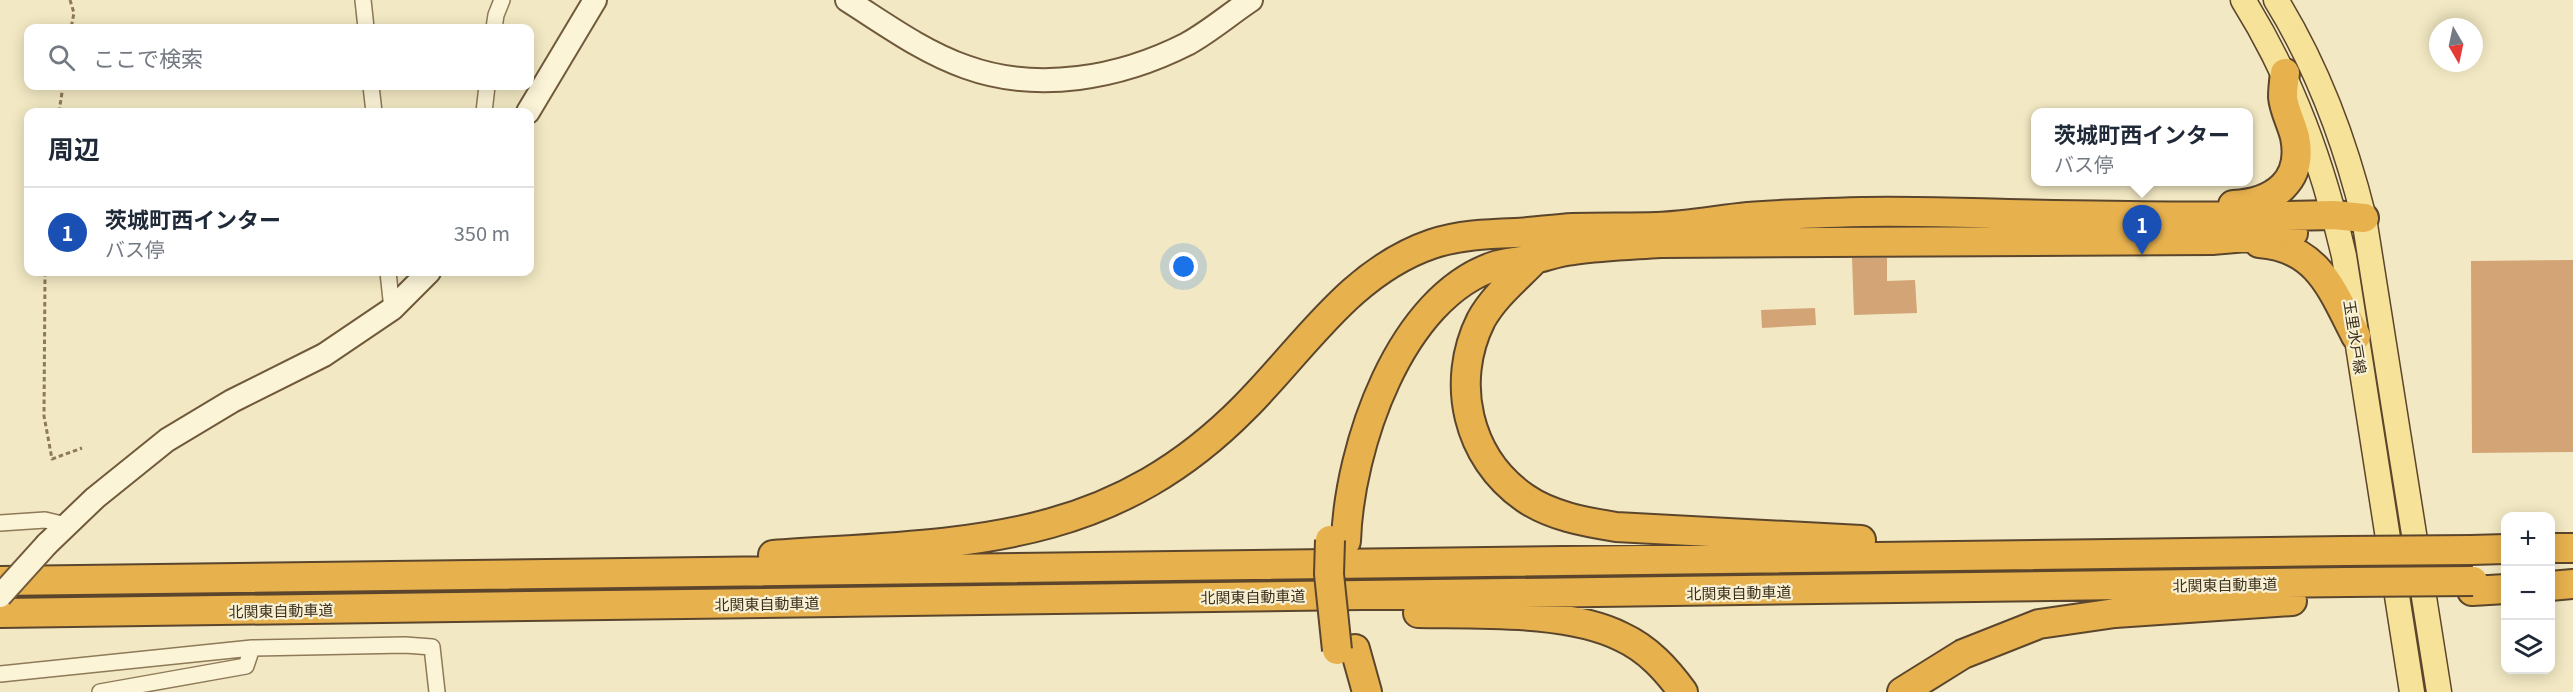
<!DOCTYPE html>
<html lang="ja">
<head>
<meta charset="utf-8">
<style>
  :root { --surface:#fff; --page:#f2f2f3; --text:#1f2937; --muted:#747a83; --line:#e0e1e3; --accent:#ea580c }
  body { margin:0; font-family:Georgia,"Noto Sans JP",serif; background:var(--page); color:var(--text) }
  .controls { position:absolute; right:18px; bottom:18px; display:grid; overflow:hidden; border-radius:12px; box-shadow:0 3px 15px #0003 }
  .controls button { width:54px; height:54px; display:grid; place-items:center; padding:0; border:0; border-bottom:2px solid var(--line); background:var(--surface); color:var(--text); font:30px sans-serif }
  .compass { position:absolute; left:2429px; top:18px; width:54px; height:54px; border-radius:50%; background:var(--surface); box-shadow:0 3px 15px #0003; rotate:171deg }
  .you { position:absolute; left:1184px; top:267px; width:21px; height:21px; margin:-15px; border:4px solid #fff; border-radius:50%; background:#1a73e8; box-shadow:0 0 0 9px #1a73e833 }
  .badge { display:grid; place-items:center; width:39px; height:39px; border-radius:50%; background:var(--accent); color:#fff; font-size:20px; font-weight:700 }
  .pin { position:absolute; translate:-50% -50px; filter:drop-shadow(0 2px 3px #0008) }
  .pin::after { content:''; position:absolute; top:32px; width:21px; height:18px; background:inherit; clip-path:polygon(0 0,100% 0,50% 100%) }
  .popup { position:absolute; left:2031px; top:108px; width:222px; height:78px; box-sizing:border-box; display:grid; place-content:center; border-radius:12px; background:var(--surface); filter:drop-shadow(0 2px 4px #0005); font-size:20px; white-space:nowrap; color:var(--muted) }
  .popup b { font-size:22px; color:var(--text) }
  .popup::after { content:''; position:absolute; left:50%; top:100%; margin-left:-12px; border:12px solid transparent; border-top-color:var(--surface) }
  .list { margin:0; padding:0; list-style:none }
  h2 { display:flex; justify-content:space-between; align-items:center; height:78px; margin:0; padding:0 24px; font-size:26px }
  h2 small { font-size:20px; font-weight:400; color:var(--muted) }
  .list li { display:grid; grid-template-columns:39px 1fr auto; gap:18px; align-items:center; box-sizing:border-box; height:90px; padding:0 24px; border-top:2px solid var(--line) }
  .list b { display:block; font-size:22px; white-space:nowrap }
  .list p { margin:0; font-size:20px; white-space:nowrap; color:var(--muted) }
  .list em { font-size:20px; font-style:normal; color:var(--muted) }
  .icon { flex:none; width:33px; height:33px; fill:none; stroke:currentColor; stroke-width:2; stroke-linecap:round; stroke-linejoin:round }
  .map { position:relative; flex:none; width:2573px; height:692px; overflow:hidden }
  .search { position:absolute; background:var(--surface); box-shadow:0 3px 15px #0003; left:24px; top:24px; width:510px; height:66px; display:flex; align-items:center; gap:15px; box-sizing:border-box; padding:0 21px; border-radius:12px; color:var(--muted); font-size:22px }
  .panel { position:absolute; background:var(--surface); box-shadow:0 3px 15px #0003; left:24px; top:108px; width:510px; height:168px; border-radius:12px }
  .map>svg:first-child { display:block }
  .building { fill:#d3a476 }
  .lines { fill:none; stroke-linecap:round; stroke-linejoin:round }
  .street-casing { stroke:#8e7958; stroke-width:18 }
  .secondary-casing { stroke:#705a3b; stroke-width:26 }
  .primary-casing { stroke:#5b462d; stroke-width:27 }
  .highway-casing { stroke:#5b462d; stroke-width:32 }
  .path { stroke:#8e7958; stroke-width:3; stroke-dasharray:4.5 3; stroke-linecap:butt }
  .street { stroke:#fbf4d7; stroke-width:15 }
  .secondary { stroke:#fbf4d7; stroke-width:22 }
  .primary { stroke:#f7e299; stroke-width:24 }
  .highway { stroke:#e7b14e; stroke-width:28 }
  .secondary-bridge-casing { stroke:#705a3b; stroke-width:26; stroke-linecap:butt }
  .highway-bridge-casing { stroke:#5b462d; stroke-width:32; stroke-linecap:butt }
  .secondary-bridge { stroke:#fbf4d7; stroke-width:22 }
  .highway-bridge { stroke:#e7b14e; stroke-width:28 }
  .labels { text-anchor:middle; dominant-baseline:central; stroke-width:4.5; stroke-linejoin:round; paint-order:stroke }
  .street-label { font-size:15px; fill:#3c2f1d; stroke:#f8f1d4 }
</style>
</head>
<body>
<div class="map">
<svg width="2573" height="692" viewBox="0 0 2573 692">
  <rect width="100%" height="100%" fill="#f2e8c3"/>
  <!-- building -->
  <path class="building" d="M1852 258H1887V281L1915 280 1917 313 1854 315Z
    M2573 260V452L2472 453 2471 261Z
    M1815 308 1816 325 1762 328 1761 310Z"/>
  <g class="lines">
    <!-- street casing -->
    <g class="street-casing">
      <path id="street" d="M363 0 366 28
        M494 28 496 15 502 0
        M371 86 374 112
        M484 112 487 86
        M388 272 392 309
        M0 523 45 520 66 525
        M0 674 252 648 405 645 432 647 437 692
        M100 692 246 666 252 648"/>
    </g>
    <!-- secondary casing -->
    <g class="secondary-casing">
      <path id="secondary" d="M847 0C885 24 923 52 966 67 1038 93 1120 78 1187 44 1209 32 1230 14 1251 0
        M528 112 595 0
        M47 544 95 498 167 440 232 401 324 355 392 309 429 272"/>
    </g>
    <!-- primary casing -->
    <g class="primary-casing">
      <path id="primary" d="M2243 0C2293 80 2323 165 2344 256L2412 692
        M2276 0C2318 68 2345 141 2364 218L2439 692"/>
    </g>
    <!-- highway casing -->
    <g class="highway-casing">
      <path id="highway" d="M2233 205C2274 203 2304 181 2295 137 2292 124 2284 110 2283 97 2283 89 2284 81 2285 73
        M2259 243C2318 247 2332 290 2356 336
        M1535 259C1517 278 1494 296 1481 320 1450 382 1467 458 1525 498 1551 516 1585 522 1616 527L1861 540
        M1346 541C1349 449 1399 295 1498 265 1509 262 1522 261 1534 259 1547 256 1560 251 1574 250 1602 246 1631 245 1660 243L2212 240 2293 233
        M2550 548H2573
        M2471 550 2506 549
        M773 555C958 542 1105 549 1245 407 1304 348 1350 272 1432 244 1459 235 1487 234 1515 233 1534 232 1554 229 1573 228 1601 227 1629 228 1657 227 1687 226 1718 220 1748 217 1787 214 1827 213 1865 212 1913 211 1960 213 2008 214 2116 216 2225 218 2334 215L2364 218
        M0 581 2345 551
        M2550 586 2573 584
        M2472 591 2506 589
        M0 613 2348 582
        M1418 613C1477 614 1569 610 1622 637 1648 649 1666 669 1683 692
        M1355 649 1367 692
        M1902 692 1963 654 2039 624 2115 613 2292 601"/>
    </g>
    <!-- path -->
    <path class="path" d="M70 0 74 13 71 28
      M59 112 63 86
      M45 272 44 416 52 459 82 448"/>
    <!-- street -->
    <use href="#street" class="street"/>
    <!-- secondary -->
    <use href="#secondary" class="secondary"/>
    <!-- primary -->
    <use href="#primary" class="primary"/>
    <!-- highway -->
    <use href="#highway" class="highway"/>
    <!-- secondary-bridge casing -->
    <g class="secondary-bridge-casing">
      <path id="secondary-bridge" d="M0 596 47 544"/>
    </g>
    <!-- highway-bridge casing -->
    <g class="highway-bridge-casing">
      <path id="highway-bridge" d="M1330 540 1329 574 1337 650
        M2345 551 2471 550
        M2348 582 2473 581"/>
    </g>
    <!-- secondary-bridge -->
    <use href="#secondary-bridge" class="secondary-bridge"/>
    <!-- highway-bridge -->
    <use href="#highway-bridge" class="highway-bridge"/>
  </g>
  <g class="labels">
    <!-- street labels -->
    <g class="street-label">
      <text transform="translate(2356 337) rotate(81)">玉里水戸線</text>
      <text transform="translate(2225 584) rotate(-1)">北関東自動車道</text>
      <text transform="translate(1739 592) rotate(-1)">北関東自動車道</text>
      <text transform="translate(1253 596) rotate(-1)">北関東自動車道</text>
      <text transform="translate(767 603) rotate(-1)">北関東自動車道</text>
      <text transform="translate(281 610) rotate(-1)">北関東自動車道</text>
    </g>
  </g>
</svg>
<div class="controls">
<button>+</button>
<button>−</button>
<button><svg class="icon" aria-label="layers" viewBox="0 0 24 24"><path d="M12 4l9 5-9 5-9-5zM3 14l9 5 9-5"/></svg></button>
</div>
<svg class="compass" viewBox="-18 -18 36 36"><path d="M0-13l5 13h-10z" fill="#e53935"/><path d="M0 13l5-13h-10z" fill="#747a83"/></svg>
<div class="you"></div>
<div class="pin badge" style="left:2142px;top:255px;background:#1a4fb4">1</div>
<div class="popup"><b>茨城町西インター</b>バス停</div>
<div class="search"><svg class="icon" aria-label="search" viewBox="0 0 24 24"><circle cx="10" cy="10" r="6"/><path d="M15 15l6 6"/></svg>ここで検索</div>
<section class="panel">
<h2>周辺<small></small></h2>
<ul class="list">
<li><span class="badge" style="background:#1a4fb4">1</span><div><b>茨城町西インター</b><p>バス停</p></div><em>350 m</em></li>
</ul>
</section>
</div>
</body>
</html>
